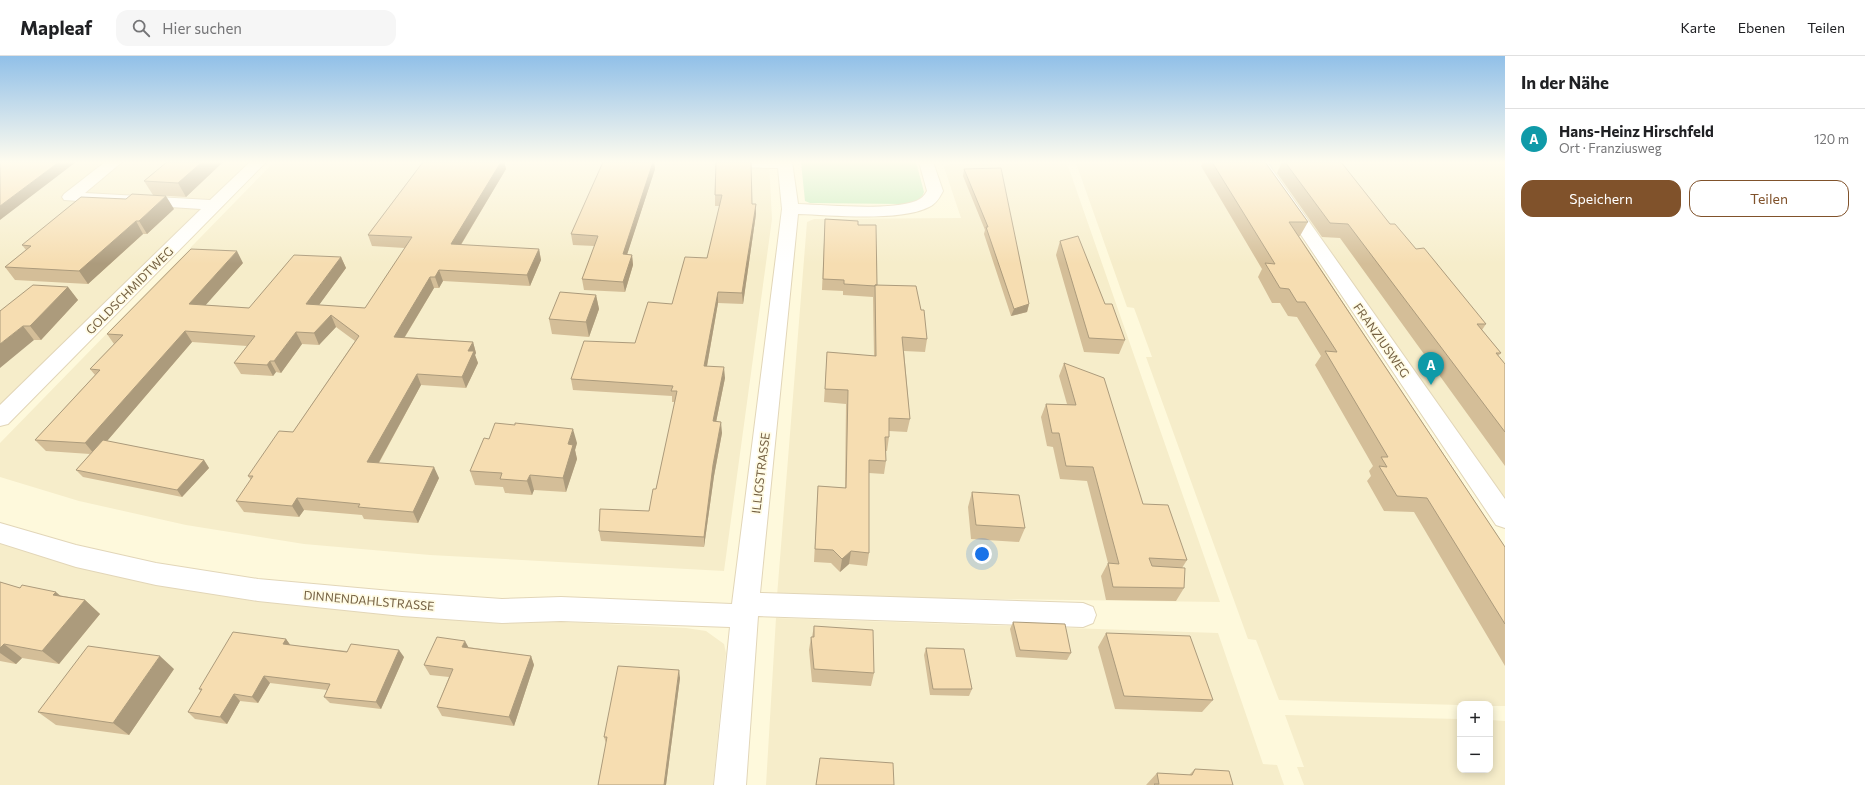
<!DOCTYPE html>
<html lang="de">
<head>
<meta charset="utf-8">
<style>
  :root { --surface:#fff; --page:#f6f6f6; --text:#202124; --muted:#757577; --line:#e0e0e0; --accent:#80522b }
  body { margin:0; font-family:Commissioner,sans-serif; background:var(--page); color:var(--text) }
  .controls { position:absolute; right:12px; bottom:12px; display:grid; overflow:hidden; border-radius:8px; box-shadow:0 2px 10px #0003 }
  .controls button { width:36px; height:36px; display:grid; place-items:center; padding:0; border:0; border-bottom:1px solid var(--line); background:var(--surface); color:var(--text); font:20px sans-serif }
  .you { position:absolute; left:982px; top:498px; width:14px; height:14px; margin:-10px; border:3px solid #fff; border-radius:50%; background:#1a73e8; box-shadow:0 0 0 6px #1a73e833 }
  .badge { display:grid; place-items:center; width:26px; height:26px; border-radius:50%; background:var(--accent); color:#fff; font-size:13px; font-weight:700 }
  .pin { position:absolute; translate:-50% -33px; filter:drop-shadow(0 1px 2px #0008) }
  .pin::after { content:''; position:absolute; top:21px; width:14px; height:12px; background:inherit; clip-path:polygon(0 0,100% 0,50% 100%) }
  .list { margin:0; padding:0; list-style:none }
  h2 { display:flex; justify-content:space-between; align-items:center; height:52px; margin:0; padding:0 16px; font-size:17px }
  h2 small { font-size:13px; font-weight:400; color:var(--muted) }
  .list li { display:grid; grid-template-columns:26px 1fr auto; gap:12px; align-items:center; box-sizing:border-box; height:60px; padding:0 16px; border-top:1px solid var(--line) }
  .list b { display:block; font-size:15px; white-space:nowrap }
  .list p { margin:0; font-size:13px; white-space:nowrap; color:var(--muted) }
  .list em { font-size:13px; font-style:normal; color:var(--muted) }
  .actions { display:flex; gap:8px; padding:12px 16px }
  .actions a { flex:1; padding:9px 0; border:1px solid var(--accent); border-radius:12px; text-align:center; font-size:14px; color:var(--accent) }
  .actions .main { background:var(--accent); color:#fff }
  .icon { flex:none; width:22px; height:22px; fill:none; stroke:currentColor; stroke-width:2; stroke-linecap:round; stroke-linejoin:round }
  .map { position:relative; flex:none; width:1505px; height:729px; overflow:hidden }
  header { display:flex; align-items:center; gap:24px; box-sizing:border-box; height:56px; padding:0 20px; background:var(--surface); border-bottom:1px solid var(--line) }
  header strong { font-size:19px }
  nav { display:flex; gap:22px; margin-inline-start:auto; font-size:14px }
  .search { width:280px; height:36px; background:var(--page); display:flex; align-items:center; gap:10px; box-sizing:border-box; padding:0 14px; border-radius:12px; color:var(--muted); font-size:15px }
  main { display:flex }
  aside { flex:1; background:var(--surface) }
  .map>svg:first-child { display:block }
  .residential { fill:#f6edca }
  .green { fill:#c2ecba }
  .lines { fill:none; stroke-linecap:round; stroke-linejoin:round }
  .minor-casing { stroke:#e2d6b8; stroke-width:2 }
  .minor { fill:#fff; fill-rule:evenodd }
  .wall { fill:#d4be98 }
  .shaded-wall { fill:#ac9b7c }
  .building { fill:#f6ddb1; stroke:#ac9b7c }
  .labels { text-anchor:middle; dominant-baseline:central; stroke-width:3.5; stroke-linejoin:round; paint-order:stroke }
  .street-label { font-size:12px; fill:#756143; stroke:#fffbe4 }
</style>
</head>
<body>
<header>
<strong>Mapleaf</strong>
<div class="search"><svg class="icon" aria-label="search" viewBox="0 0 24 24"><circle cx="10" cy="10" r="6"/><path d="M15 15l6 6"/></svg>Hier suchen</div>
<nav><a>Karte</a><a>Ebenen</a><a>Teilen</a></nav>
</header>
<main>
<div class="map">
<svg width="1505" height="729" viewBox="0 0 1505 729">
  <rect width="100%" height="100%" fill="#fef9dc"/>
  <!-- residential -->
  <path class="residential" d="M0 106H249L0 349Z
    M274 106H769L772 163 724 515 430 499 304 488 186 469 79 445 0 421V387Z
    M1238 106 1253 110 1505 491V650H1490V648L1460 649 1279 644 1256 584 1248 583 1146 301H1152L1134 252 1127 251 1076 107Z
    M1269 106H1505V449L1269 109Z
    M1067 107 1220 546 777 540 807 166 814 163 961 162 944 111 950 108Z
    M0 487 55 505 151 525 502 563 686 572 706 575 724 588 726 597 713 729H0Z
    M776 562 1218 577 1263 708 1277 709 1284 729H766Z
    M1285 659 1460 663V714H1490V664L1505 665V729H1304L1297 711H1304Z"/>
  <!-- green -->
  <path class="green" d="M801 106H916L924 136C921 146 912 147 903 148L810 147 805 145Z"/>
  <g class="lines">
    <!-- minor casing -->
    <g class="minor-casing">
      <path id="minor" d="M105 106H122L85 137 210 144 250 106H266L8 368 0 370V349L201 153 64 144 62 141 64 138Z
        M727 106H792L798 148C828 149 889 155 916 145 921 143 924 140 927 135L919 106H933L943 135C940 141 936 148 929 151 900 166 831 159 798 158L760 537 1083 547 1093 551 1096 559 1093 567 1083 571 758 560 746 729H714L730 571 561 565 502 567 402 560 258 545 156 529 76 511 0 487V467L76 489 156 507 258 523 402 536 502 543 561 541 732 548 782 153 778 112 735 111 730 109Z
        M1252 106H1267L1505 443V472L1496 469Z"/>
    </g>
    <!-- minor -->
    <use href="#minor" class="minor"/>
  </g>
  <!-- wall -->
  <path class="wall" d="M167 106H223L186 141 153 139 144 125Z
    M423 106H504L506 113 461 189 539 193 541 204 530 230 443 225 439 232H434L405 281 473 286 476 297 475 299 478 307 466 332 421 329 379 407 439 422 418 467 364 463 362 459 304 454 299 461 244 456 236 445 251 424 248 420 293 376 355 285 336 271 319 289 302 288 281 317 276 316 273 320 241 318 234 307 247 290 192 286 107 385 204 404 209 412 182 441 83 421 76 414 90 398 46 395 35 384 95 319 90 313 114 288 107 278 243 207 205 249 249 252 341 201 346 212 319 249 365 252 405 192 372 190 368 179Z
    M603 106H654L655 113 627 198 632 199 633 209 625 236 584 234 582 223 595 190 573 189 571 178Z
    M716 106 752 148H756V158L743 248 718 247 707 310 725 322 716 366 722 377 714 420 704 491 601 485 599 475 649 455 656 433 675 346H672V340L573 334 571 323 635 287 672 248 707 202 720 150H715V139Z
    M1203 106H1265L1308 166 1300 180H1299L1505 491V610L1414 456 1384 455 1367 425 1371 420 1369 415 1373 410 1315 309 1321 300 1297 261 1288 260 1280 247H1272L1258 221 1262 213 1201 110Z
    M1282 106H1341L1390 168 1416 193 1486 268 1482 274 1501 297 1498 300 1505 308V410L1340 182 1322 181 1277 117Z
    M964 113 1029 248 1027 256 1011 260 984 178 985 174 963 120Z
    M174 153 147 178H143L88 228 15 224 5 211 26 194 22 189Z
    M825 163 858 169 877 229 927 283 925 296 904 295 910 363 907 376 889 375V381L887 395H886V405L884 418 869 417V497L867 510 849 508 840 516 831 507 814 506 818 430 845 432 846 348 824 346 827 296 874 300 873 241 843 239V235L822 234Z
    M1060 185 1105 248 1125 284 1119 298 1084 296 1056 199Z
    M68 231 78 244 41 284H34L0 255Z
    M596 239 599 253 589 281 552 278 549 263Z
    M1064 307 1143 448 1187 504 1182 512 1184 532 1176 545 1106 544 1101 520 1108 507 1087 425 1060 423 1053 391 1047 390 1041 361 1046 348H1067L1059 320Z
    M577 387 575 394 577 403 566 436 534 434 532 439 505 437 503 431 475 429 470 415Z
    M972 436 1025 472 1019 486 971 483 968 451Z
    M0 526 20 532 85 544 100 558 59 608 22 602 16 608 0 605Z
    M1013 566 1071 597 1067 604 1016 601 1010 573Z
    M814 570 874 617 871 630 812 626 809 594 811 581H812Z
    M1106 577 1213 644 1202 656 1115 653 1098 591Z
    M286 583 290 589 404 601 381 653 330 647 324 641 327 634 270 627 258 647 240 645 227 668 195 663 188 656 201 635 199 633Z
    M468 591 531 600 534 609 514 670 442 660 437 651 449 621 430 619 424 609Z
    M926 592 972 633 969 640 930 639 924 599Z
    M174 613 129 679 56 669 38 656Z
    M680 622 666 729H598L606 687 604 681Z
    M1195 713 1233 729H1146L1157 717 1189 719Z"/>
  <!-- shaded-wall -->
  <path class="shaded-wall" d="M59 106H76L0 164V150Z
    M202 106H223L186 141 178 127Z
    M501 106H504L506 113 454 200 451 188Z
    M653 106H654L655 113 624 208 623 198Z
    M166 140 174 153 147 178 139 165Z
    M756 148V158L743 248 742 237Z
    M136 165 143 178 88 228 79 215Z
    M539 193 541 204 530 230 527 219Z
    M237 195 243 207 196 260 189 248Z
    M632 199 633 209 625 236 623 226Z
    M341 201 346 212 311 260 306 248Z
    M439 214 443 225 439 232 435 221Z
    M430 221 434 232 398 292 394 281Z
    M68 231 78 244 41 284 30 270Z
    M718 236V247L705 321 704 310Z
    M596 239 599 253 589 281 586 266Z
    M1029 248 1027 256 1011 260 1014 253Z
    M331 259 336 271 319 289 314 277Z
    M23 270 34 284 0 312V288Z
    M185 275 192 286 95 399 85 387Z
    M296 276 302 288 281 317 274 305Z
    M473 286 476 297 475 299 478 307 466 332 462 321 468 295Z
    M270 305 276 316 273 320 267 309Z
    M724 311 725 322 714 376 713 365Z
    M417 318 421 329 373 417 367 406Z
    M721 366 722 377 714 420 704 491V481L713 409Z
    M573 373 577 387 575 394 577 403 566 436 563 422 568 388Z
    M204 404 209 412 182 441 177 434Z
    M434 411 439 422 418 467 413 456Z
    M530 419 534 434 532 439 527 425Z
    M297 442 304 454 299 461 292 450Z
    M851 495 849 508 840 516 842 503Z
    M56 536 72 550 53 539Z
    M85 544 100 558 59 608 42 595Z
    M286 583 291 590 283 588Z
    M465 585 470 594 462 591Z
    M4 588 22 602 16 608 0 597V592Z
    M399 594 404 601 381 653 376 646Z
    M160 600 174 613 129 679 113 667Z
    M531 600 534 609 514 670 509 661Z
    M679 614 680 622 666 729H664Z
    M264 620 270 627 258 647 252 641Z
    M234 638 240 645 227 668 220 661Z"/>
  <!-- building -->
  <path class="building" d="M0 106H59L0 150Z
    M167 106H202L178 127 144 125Z
    M423 106H501L451 188 539 193 527 219 439 214 435 221H430L394 281 473 286 468 295H474L462 321 417 318 367 406 434 411 413 456 358 451 360 448 297 442 292 450 236 445 253 420H248L279 375 293 376 359 280 331 259 314 277 296 276 274 305H270L267 309 234 307 255 280 185 275 85 387 35 384 100 314 90 313 123 279 107 278 191 193 237 195 189 248 249 252 294 199 341 201 306 248 365 252 412 181 368 179Z
    M603 106H653L623 198 632 199 623 226 582 223 598 180 571 178Z
    M716 106H751L752 148H756L742 237 718 236 704 310 724 311 713 365 721 366 713 409 704 481 599 475 600 453 649 455 653 433H656L677 335H671L673 330 571 323 584 285 635 287 648 246 672 248 685 201 707 202 722 139H715Z
    M1212 106H1265L1308 166H1289L1505 491V568L1427 442 1397 440 1379 410 1387 411 1381 401H1388L1325 295 1337 296 1305 246H1297L1289 233 1280 232 1265 207 1275 208Z
    M1285 106H1341L1390 168H1395L1416 193 1424 192 1486 268H1477L1501 297H1496L1505 308V376L1348 168 1330 167Z
    M1001 112 1029 248 1014 253 986 171H988L964 113Z
    M132 138 166 140 139 165H136L79 215 5 211 31 190 22 189 81 141 126 143Z
    M825 163 858 165V169H876L877 229H875V230L844 228V224L823 223Z
    M1078 180 1105 248H1112L1125 284 1089 282 1060 185Z
    M33 229 68 231 30 270H23L0 288V255Z
    M875 229 916 230 921 254H924L927 283 902 281 910 363 889 362V381H885L886 405 869 404V497L851 495 842 503 833 494 815 493 818 430 846 432 848 334 825 333 827 296 876 300Z
    M560 236 596 239 586 266 549 263Z
    M1064 307 1104 322 1143 448 1168 449 1187 504 1149 502 1152 510 1185 512 1184 532 1113 531 1108 507 1119 508 1093 411 1066 410 1059 377H1052L1046 348 1076 349Z
    M495 367 515 369V367L573 373 568 388 573 389 563 422 530 419 527 425 500 423 502 417 470 415 484 382 489 383Z
    M103 384 204 404 177 434 76 414Z
    M972 436 1019 439 1025 472 976 469Z
    M0 526 20 532 22 529 56 536 53 539 85 544 42 595 4 588 0 592Z
    M1013 566 1065 568 1071 597 1020 594Z
    M814 570 873 574 874 617 814 613 811 581H814Z
    M233 576 286 583 283 588 347 596 351 588 399 594 376 646 324 641 330 628 264 620 252 641 234 638 220 661 188 656 202 633H199Z
    M1106 577 1190 580 1213 644 1124 640Z
    M437 581 465 585 462 591 531 600 509 661 437 651 453 613 424 609Z
    M88 590 160 600 113 667 38 656Z
    M926 592 964 593 972 633H933Z
    M618 610 679 614 664 729H598L607 681H604Z
    M820 702 893 707 894 729H816Z
    M1195 713 1229 715 1233 729H1155L1154 728H1159L1157 717 1192 719Z"/>
  <!-- sky -->
  <linearGradient id="sky" x2="0" y2="1"><stop stop-color="#91c0e8"/><stop offset="0.51" stop-color="#fffcef"/><stop offset="1" stop-color="#fffcef" stop-opacity="0"/></linearGradient>
  <rect width="1505" height="208" fill="url(#sky)"/>
  <g class="labels">
    <!-- street labels -->
    <g class="street-label">
      <text transform="translate(129 234) rotate(-45)">GOLDSCHMIDTWEG</text>
      <text transform="translate(1382 284) rotate(55)">FRANZIUSWEG</text>
      <text transform="translate(760 417) rotate(-83)">ILLIGSTRASSE</text>
      <text transform="translate(369 544) rotate(5)">DINNENDAHLSTRASSE</text>
    </g>
  </g>
</svg>
<div class="controls">
<button>+</button>
<button>−</button>
</div>
<div class="you"></div>
<div class="pin badge" style="left:1431px;top:329px;background:#0f9aa8">A</div>
</div>
<aside>
<h2>In der Nähe<small></small></h2>
<ul class="list">
<li><span class="badge" style="background:#0f9aa8">A</span><div><b>Hans-Heinz Hirschfeld</b><p>Ort · Franziusweg</p></div><em>120 m</em></li>
</ul>
<div class="actions"><a class="main">Speichern</a><a>Teilen</a></div>
</aside>
</main>
</body>
</html>
